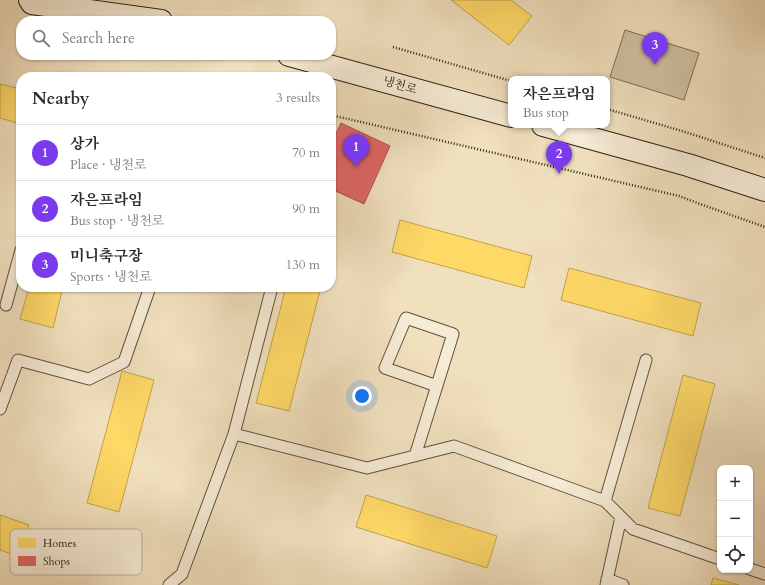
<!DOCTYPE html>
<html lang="en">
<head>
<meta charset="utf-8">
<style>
  :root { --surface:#fff; --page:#f7f7f7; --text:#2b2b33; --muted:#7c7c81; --line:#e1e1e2; --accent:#7c3aed }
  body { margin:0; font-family:Cardo,"Noto Serif KR",serif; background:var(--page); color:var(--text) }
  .controls { position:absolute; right:12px; bottom:12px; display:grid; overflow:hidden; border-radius:8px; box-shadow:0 1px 3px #0004 }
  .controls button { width:36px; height:36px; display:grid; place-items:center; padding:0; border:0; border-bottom:1px solid var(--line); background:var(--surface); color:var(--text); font:20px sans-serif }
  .you { position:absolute; left:362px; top:396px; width:14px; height:14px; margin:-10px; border:3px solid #fff; border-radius:50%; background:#1a73e8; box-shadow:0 0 0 6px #1a73e833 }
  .badge { display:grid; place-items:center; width:26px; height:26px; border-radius:50%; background:var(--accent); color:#fff; font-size:13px; font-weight:700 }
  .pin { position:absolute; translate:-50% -33px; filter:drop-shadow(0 1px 2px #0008) }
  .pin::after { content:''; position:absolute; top:21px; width:14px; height:12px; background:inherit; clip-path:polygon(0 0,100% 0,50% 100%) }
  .popup { position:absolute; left:508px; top:76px; width:102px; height:52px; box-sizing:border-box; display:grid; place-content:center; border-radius:8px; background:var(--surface); filter:drop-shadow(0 1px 3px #0005); font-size:13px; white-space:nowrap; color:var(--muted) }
  .popup b { font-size:15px; color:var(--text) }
  .popup::after { content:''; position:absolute; left:50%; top:100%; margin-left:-8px; border:8px solid transparent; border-top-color:var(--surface) }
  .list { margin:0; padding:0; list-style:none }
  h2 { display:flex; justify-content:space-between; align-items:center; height:52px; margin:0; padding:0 16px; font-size:17px }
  h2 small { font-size:13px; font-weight:400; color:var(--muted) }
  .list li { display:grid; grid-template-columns:26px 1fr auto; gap:12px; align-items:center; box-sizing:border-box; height:56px; padding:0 16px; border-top:1px solid var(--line) }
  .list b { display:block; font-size:15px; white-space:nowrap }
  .list p { margin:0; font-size:13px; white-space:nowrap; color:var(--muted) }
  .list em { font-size:13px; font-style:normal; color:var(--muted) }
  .icon { flex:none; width:22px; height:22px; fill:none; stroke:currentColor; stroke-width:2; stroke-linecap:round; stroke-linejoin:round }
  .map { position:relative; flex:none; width:765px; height:585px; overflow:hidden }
  .search { position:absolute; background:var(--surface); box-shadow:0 1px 3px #0004; left:16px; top:16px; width:320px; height:44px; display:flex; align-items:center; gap:10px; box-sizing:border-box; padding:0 14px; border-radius:16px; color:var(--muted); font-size:15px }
  .panel { position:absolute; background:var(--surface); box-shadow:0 1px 3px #0004; left:16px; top:72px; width:320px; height:220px; border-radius:16px }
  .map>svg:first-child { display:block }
  .green { fill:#d0c0a1; stroke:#7e705a }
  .homes { fill:#ffd966; stroke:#c0a24d }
  .shops { fill:#e06666; stroke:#aa514d }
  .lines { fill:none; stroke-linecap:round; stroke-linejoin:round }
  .service-casing { stroke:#5e513d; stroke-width:13 }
  .secondary-casing { stroke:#2d2112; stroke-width:24 }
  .path { stroke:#2d2112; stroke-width:2.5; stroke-dasharray:1 2; stroke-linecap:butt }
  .service { stroke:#f6ebd5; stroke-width:11 }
  .secondary { stroke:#f6ebd5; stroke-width:22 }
  .labels { text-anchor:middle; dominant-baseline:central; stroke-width:4; stroke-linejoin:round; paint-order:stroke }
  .street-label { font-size:12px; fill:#2d2112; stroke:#f6ebd5 }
  .key { fill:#f6ebd5; stroke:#baae9a; stroke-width:1 }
  .key-label { font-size:11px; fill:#2d2112 }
</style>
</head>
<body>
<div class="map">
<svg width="765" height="585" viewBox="0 0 765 585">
  <rect width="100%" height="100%" fill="#f1e0be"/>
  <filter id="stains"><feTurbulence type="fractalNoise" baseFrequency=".005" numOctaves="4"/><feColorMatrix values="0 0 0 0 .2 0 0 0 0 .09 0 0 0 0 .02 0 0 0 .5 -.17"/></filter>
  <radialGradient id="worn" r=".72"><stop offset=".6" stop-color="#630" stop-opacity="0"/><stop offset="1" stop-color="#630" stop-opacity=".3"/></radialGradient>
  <!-- green -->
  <path class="green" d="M625 30 699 53 684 100 610 77Z"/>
  <!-- homes -->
  <path class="homes" d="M451 0H511L532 16 509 45Z
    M0 84 21 89V124L0 118Z
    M400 220 532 256 524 288 392 252Z
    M569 268 701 303 693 336 561 300Z
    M29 287H63L53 328 20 319Z
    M286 287H321L289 411 256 403Z
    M122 371 154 380 119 512 87 503Z
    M683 375 715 384 680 516 648 508Z
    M366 495 497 536 487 568 356 527Z
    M0 515 29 525 20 557 0 550Z
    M713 578 739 585H711Z"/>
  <!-- shops -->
  <path class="shops" d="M341 123 390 146 364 204 331 189V144Z"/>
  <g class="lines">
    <!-- service casing -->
    <g class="service-casing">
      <path id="service" d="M272 287 234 434 367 468 454 446 605 501 633 529 720 559
        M6 305 21 250
        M0 409 18 360 89 379 124 362 150 287
        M415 456 453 334 406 318 385 368 437 386
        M605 501 646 360
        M750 569 765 574
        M607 579 623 585
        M169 585 182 574 234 434
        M606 585 621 517"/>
    </g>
    <!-- secondary casing -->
    <g class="secondary-casing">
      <path id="secondary" d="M30 0 32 3 161 21
        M289 55 511 116
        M543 125 688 165 765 190"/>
    </g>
    <!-- path -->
    <path class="path" d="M393 47 511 81
      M607 109 682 131 765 158
      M331 115 679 196 700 204 765 227"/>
    <!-- service -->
    <use href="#service" class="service"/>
    <!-- secondary -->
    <use href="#secondary" class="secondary"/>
  </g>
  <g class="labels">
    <!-- street labels -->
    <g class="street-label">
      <text transform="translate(400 85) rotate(16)">냉천로</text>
    </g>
  </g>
  <!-- legend -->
  <rect x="10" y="529" width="132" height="46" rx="6" class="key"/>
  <rect x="18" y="538" width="18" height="10" fill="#ffd966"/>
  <rect x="18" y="556" width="18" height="10" fill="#e06666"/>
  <g class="key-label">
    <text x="43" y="547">Homes</text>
    <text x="43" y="565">Shops</text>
  </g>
  <rect width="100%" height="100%" filter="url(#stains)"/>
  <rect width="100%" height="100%" fill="url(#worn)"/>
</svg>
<div class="controls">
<button>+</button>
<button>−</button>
<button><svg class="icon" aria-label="locate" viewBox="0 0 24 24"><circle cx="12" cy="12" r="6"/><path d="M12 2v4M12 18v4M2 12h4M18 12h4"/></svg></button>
</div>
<div class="you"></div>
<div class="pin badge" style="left:356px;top:167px">1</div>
<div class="pin badge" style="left:559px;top:174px">2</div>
<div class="popup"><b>자은프라임</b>Bus stop</div>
<div class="pin badge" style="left:655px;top:65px">3</div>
<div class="search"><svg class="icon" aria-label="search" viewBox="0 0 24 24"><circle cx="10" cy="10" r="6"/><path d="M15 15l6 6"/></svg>Search here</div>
<section class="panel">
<h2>Nearby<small>3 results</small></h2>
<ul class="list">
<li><span class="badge">1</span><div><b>상가</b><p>Place · 냉천로</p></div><em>70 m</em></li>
<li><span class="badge">2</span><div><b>자은프라임</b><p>Bus stop · 냉천로</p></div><em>90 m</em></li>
<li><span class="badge">3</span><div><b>미니축구장</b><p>Sports · 냉천로</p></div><em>130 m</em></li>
</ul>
</section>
</div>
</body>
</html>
